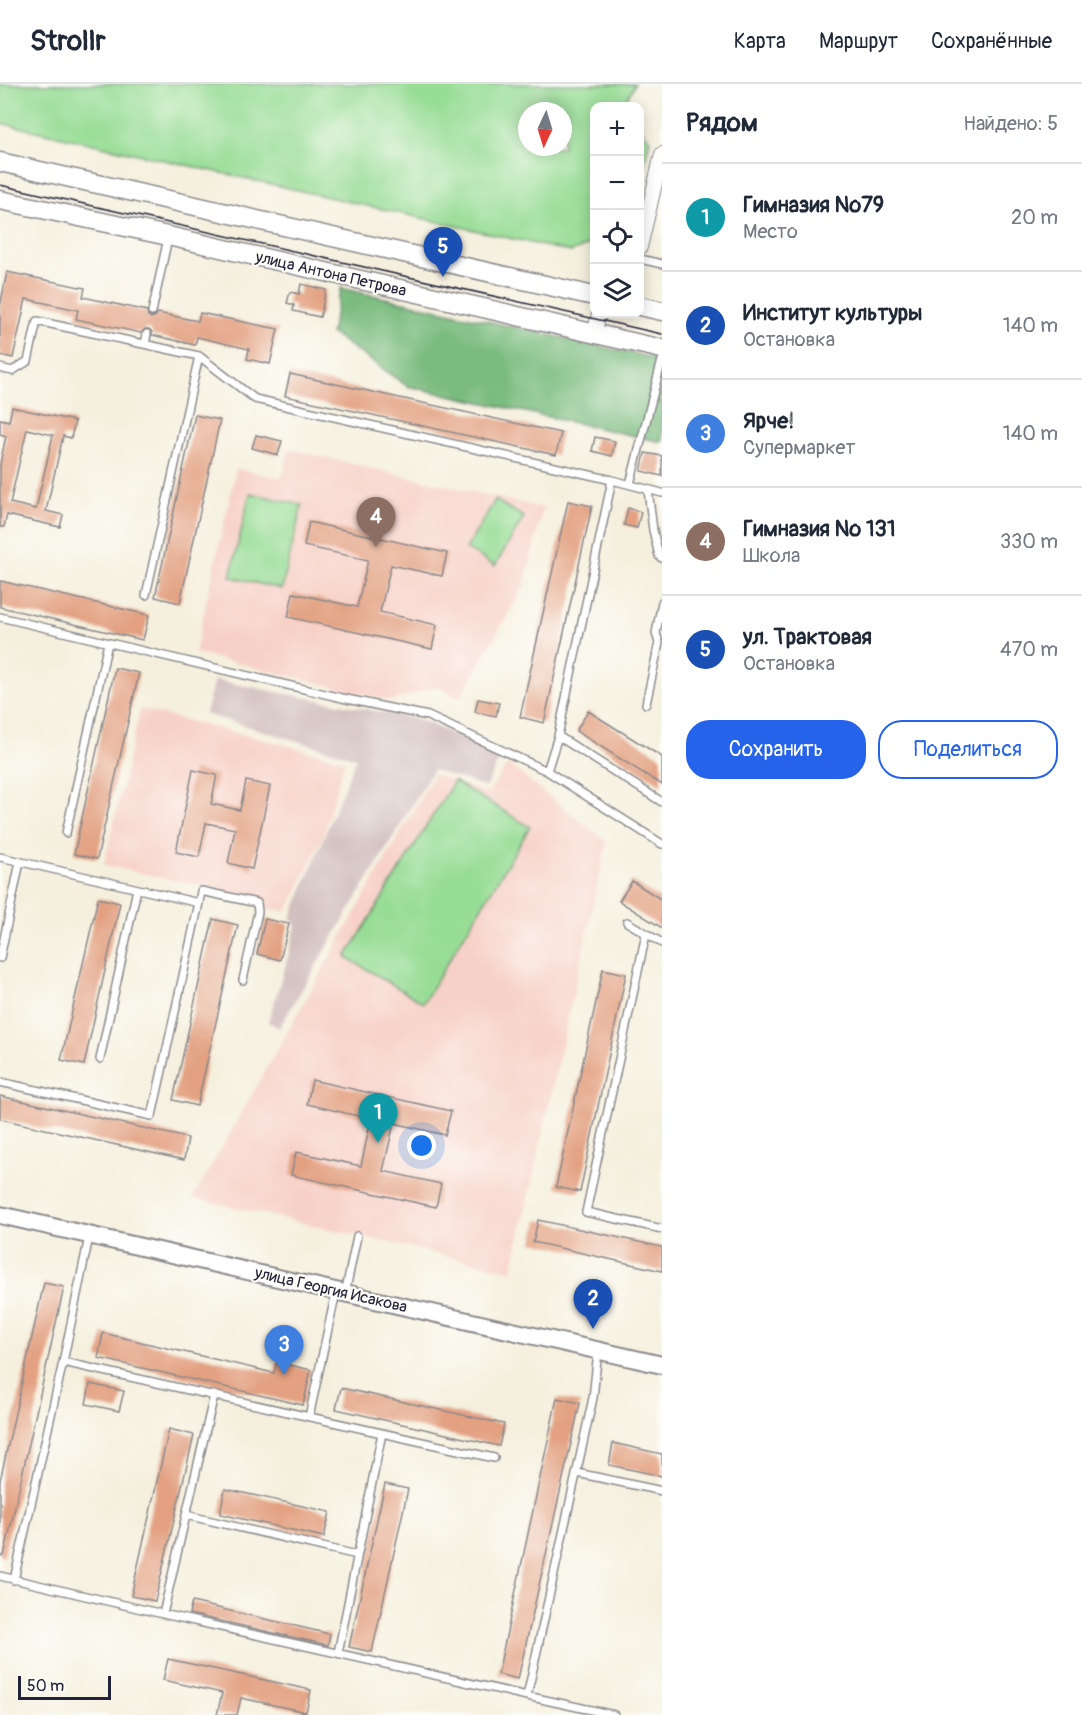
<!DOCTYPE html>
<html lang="ru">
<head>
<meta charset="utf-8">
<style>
  :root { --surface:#fff; --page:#f6f6f7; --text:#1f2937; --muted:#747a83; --line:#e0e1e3; --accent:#2563eb }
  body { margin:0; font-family:Pangolin,sans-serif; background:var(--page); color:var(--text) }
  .controls { position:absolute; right:18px; top:18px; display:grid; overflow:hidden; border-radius:12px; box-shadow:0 3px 15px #0003 }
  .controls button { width:54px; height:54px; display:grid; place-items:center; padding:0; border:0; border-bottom:2px solid var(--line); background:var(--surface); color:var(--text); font:30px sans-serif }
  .compass { position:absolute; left:518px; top:18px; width:54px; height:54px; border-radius:50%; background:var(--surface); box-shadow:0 3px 15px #0003; rotate:184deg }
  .scale { position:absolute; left:18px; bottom:15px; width:93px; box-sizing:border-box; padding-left:6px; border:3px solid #22223b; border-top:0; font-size:16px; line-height:21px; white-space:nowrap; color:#22223b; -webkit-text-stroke:4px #fdfcf7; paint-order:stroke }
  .you { position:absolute; left:422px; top:1062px; width:21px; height:21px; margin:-15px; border:4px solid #fff; border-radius:50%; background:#1a73e8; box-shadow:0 0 0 9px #1a73e833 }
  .badge { display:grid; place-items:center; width:39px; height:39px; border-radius:50%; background:var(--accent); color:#fff; font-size:20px; font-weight:700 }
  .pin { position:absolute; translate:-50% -50px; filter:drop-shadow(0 2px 3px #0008) }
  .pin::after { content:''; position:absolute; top:32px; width:21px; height:18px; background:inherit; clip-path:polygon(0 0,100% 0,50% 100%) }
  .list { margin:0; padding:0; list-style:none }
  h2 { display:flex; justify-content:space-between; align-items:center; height:78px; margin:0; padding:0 24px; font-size:26px }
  h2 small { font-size:20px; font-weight:400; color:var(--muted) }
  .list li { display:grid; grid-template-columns:39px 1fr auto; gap:18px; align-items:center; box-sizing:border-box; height:108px; padding:0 24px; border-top:2px solid var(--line) }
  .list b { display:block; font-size:22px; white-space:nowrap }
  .list p { margin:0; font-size:20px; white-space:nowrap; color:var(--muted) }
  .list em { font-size:20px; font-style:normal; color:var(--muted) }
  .actions { display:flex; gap:12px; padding:18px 24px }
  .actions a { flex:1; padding:14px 0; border:2px solid var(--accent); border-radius:24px; text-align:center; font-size:21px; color:var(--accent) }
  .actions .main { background:var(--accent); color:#fff }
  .icon { flex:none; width:33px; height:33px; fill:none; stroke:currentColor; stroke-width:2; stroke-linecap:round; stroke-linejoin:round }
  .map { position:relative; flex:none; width:662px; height:1631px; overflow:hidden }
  header { display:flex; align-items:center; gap:36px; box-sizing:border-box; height:84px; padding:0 30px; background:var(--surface); border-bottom:2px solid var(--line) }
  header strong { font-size:28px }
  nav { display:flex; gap:33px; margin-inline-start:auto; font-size:21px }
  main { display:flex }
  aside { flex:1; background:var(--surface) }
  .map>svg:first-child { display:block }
  .built { fill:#f7d1c8 }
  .industrial { fill:#d2bfc0 }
  .green { fill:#98dd96; stroke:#5d8068; stroke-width:1.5; fill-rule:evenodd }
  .forest { fill:#7abc7f; stroke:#4e6f5d; stroke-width:1.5 }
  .building { fill:#e3a182; fill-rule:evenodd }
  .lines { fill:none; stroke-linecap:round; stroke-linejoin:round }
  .service-casing { stroke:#8c898c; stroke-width:10 }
  .minor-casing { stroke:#8c898c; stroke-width:16 }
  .tertiary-casing { stroke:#8c898c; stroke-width:20 }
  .secondary-casing { stroke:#8c898c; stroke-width:21 }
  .service { stroke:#fff; stroke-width:7 }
  .minor { stroke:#fff; stroke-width:14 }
  .tertiary { stroke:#fff; stroke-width:16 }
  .secondary { stroke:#fff; stroke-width:18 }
  .tram { stroke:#22223b; stroke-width:1.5 }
  .labels { text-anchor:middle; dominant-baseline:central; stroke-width:4.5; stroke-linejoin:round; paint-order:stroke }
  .street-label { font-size:16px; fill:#22223b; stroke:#fdfcf7 }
</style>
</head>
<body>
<header>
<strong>Strollr</strong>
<nav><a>Карта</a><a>Маршрут</a><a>Сохранённые</a></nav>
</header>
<main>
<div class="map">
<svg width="662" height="1631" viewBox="0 0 662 1631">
  <rect width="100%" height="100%" fill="#fdfcf7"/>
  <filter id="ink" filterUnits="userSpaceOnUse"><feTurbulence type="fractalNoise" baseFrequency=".0167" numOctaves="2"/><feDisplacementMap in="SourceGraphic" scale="12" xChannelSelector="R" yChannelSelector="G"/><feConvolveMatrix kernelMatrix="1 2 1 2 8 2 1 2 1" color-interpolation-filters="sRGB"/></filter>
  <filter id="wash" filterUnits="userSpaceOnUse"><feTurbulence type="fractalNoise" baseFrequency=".008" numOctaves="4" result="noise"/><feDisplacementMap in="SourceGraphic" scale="24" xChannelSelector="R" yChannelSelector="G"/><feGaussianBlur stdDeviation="1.35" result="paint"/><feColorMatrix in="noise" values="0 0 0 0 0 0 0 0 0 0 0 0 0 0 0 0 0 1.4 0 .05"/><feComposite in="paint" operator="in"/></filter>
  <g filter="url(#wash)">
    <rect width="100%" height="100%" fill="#f5f0de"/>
    <!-- built -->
    <path class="built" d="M289 365 543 424 524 502 460 614 437 602 392 617 195 569 236 385 282 394Z
      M140 625 345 676 323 752 287 827 262 824 260 815 104 781Z
      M508 680 607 758 512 1187 193 1114 434 690 488 709Z"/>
    <!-- industrial -->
    <path class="industrial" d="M214 596 418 635 501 671 486 703 433 686 279 944 268 938 289 870 296 842 291 834 356 674 205 630Z"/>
    <!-- green -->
    <path class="green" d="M0 0H635L623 22H594V159L571 168 0 39ZM527 27H563V63H527Z
      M640 44 650 56 640 97Z
      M250 409 302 421 282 505 230 493Z
      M495 416 524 433 495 482 466 465Z
      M454 697 530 743 423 919 346 873Z"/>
    <!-- forest -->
    <path class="forest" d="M341 204 662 276V358L407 302 331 249Z"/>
    <g id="blocks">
      <!-- building -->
      <path class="building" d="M7 188 85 204 83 213 147 227 148 232 151 234 156 232 158 229 198 237 200 229 278 245 270 280 247 275 249 265 197 253 195 261 152 251V248L149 245H145L141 249 76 235 78 226 26 215 13 274 0 271V223Z
        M301 200 326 206 320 233 293 227 294 221 287 219 290 208 299 210Z
        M290 290 561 349 556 371 285 312Z
        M12 323 75 337 71 354 63 352 46 427 63 431 60 443 7 431 4 443H0V380L6 352 0 350V335L9 337ZM27 345 53 351 36 425 10 419Z
        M195 331 220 336 180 519 155 513Z
        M256 351 282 357 278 371 252 364Z
        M595 353 615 357 612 372 592 367Z
        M645 369 662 372V392L641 387Z
        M568 417 592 422 544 639 520 633Z
        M628 424 641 428 637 444 624 441Z
        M309 438 447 469 442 492 391 481 380 528 437 541 432 565 288 533 293 509 357 523 368 476 304 462Z
        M0 497 149 531 143 556 0 523Z
        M115 584 139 589 97 775 74 770Z
        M478 615 499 619 496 632 475 628Z
        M588 627 662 673V701L576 647Z
        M193 686 217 691 211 720 240 726 246 697 270 702 252 785 228 779 235 745 206 739 199 773 176 768Z
        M632 797 662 816V844L619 817Z
        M98 814 120 819 84 981 61 976Z
        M213 835 238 841 197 1022 173 1016Z
        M265 835 289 840 280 876 257 870Z
        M603 885 626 890 580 1108 556 1103Z
        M312 996 451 1027 445 1051 394 1039 383 1087 441 1100 436 1123 291 1091 296 1068 361 1082 371 1035 307 1020Z
        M0 1012 188 1054 184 1076 0 1035Z
        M538 1136 662 1163V1187L533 1158Z
        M44 1199 64 1203 4 1472H0V1397Z
        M103 1249 274 1289 277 1278 311 1286 303 1321 98 1274Z
        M90 1300 124 1307 119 1327 86 1320Z
        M341 1304 504 1340 499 1362 336 1325Z
        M557 1314 580 1319 518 1595 498 1590Z
        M169 1345 194 1351 155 1517 131 1512Z
        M613 1359 662 1370V1392L609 1381Z
        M385 1400 408 1405 372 1568 349 1563Z
        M225 1405 330 1428 324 1453 220 1430Z
        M192 1518 330 1550 328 1561 189 1530Z
        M168 1575 311 1606 306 1628 241 1614 237 1631H217L222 1609 163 1596Z"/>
    </g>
  </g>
  <g filter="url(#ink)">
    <use href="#blocks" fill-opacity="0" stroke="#8c898c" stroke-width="1.5"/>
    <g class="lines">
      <!-- service casing -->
      <g class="service-casing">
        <path id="service" d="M640 175 662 180
          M152 228 168 154
          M145 260 147 250
          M0 284 12 287 28 277 37 237 199 272 255 315 612 396 662 409
          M630 400 662 276
          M648 406 653 446 659 472 662 474
          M146 511 199 272
          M0 533 342 614 428 632 547 687 662 760
          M646 620 659 559 656 549 662 518
          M558 652 662 718
          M547 687 558 652 612 396
          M66 749 108 559
          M0 773 199 819 201 807 257 819 258 828 243 896
          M627 838 662 859
          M646 850 586 1128 662 1145
          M0 874 20 778
          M100 975 137 805
          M0 998 152 1032 199 819
          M345 1210 357 1152
          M63 1278 494 1374
          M309 1333 336 1208
          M577 1389 662 1407
          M186 1431 357 1471
          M0 1492 163 1530 527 1612 593 1314 598 1267
          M14 1496 63 1278 89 1153
          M163 1530 214 1311
          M338 1569 382 1349
          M527 1612 614 1631"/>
      </g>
      <!-- minor casing -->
      <g class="minor-casing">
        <path id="minor" d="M640 163 662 70
          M594 250 599 230"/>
      </g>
      <!-- tertiary casing -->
      <g class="tertiary-casing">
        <path id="tertiary" d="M0 1131 662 1281"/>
      </g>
      <!-- secondary casing -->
      <g class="secondary-casing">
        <path id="secondary" d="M0 78 594 212
          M0 116 168 152 662 265
          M640 222 662 227"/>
      </g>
      <!-- service -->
      <use href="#service" class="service"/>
      <!-- minor -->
      <use href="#minor" class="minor"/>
      <!-- tertiary -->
      <use href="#tertiary" class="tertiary"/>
      <!-- secondary -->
      <use href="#secondary" class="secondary"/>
      <!-- tram -->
      <path class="tram" d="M0 101 662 250"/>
    </g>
  </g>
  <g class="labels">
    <!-- street labels -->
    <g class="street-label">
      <text transform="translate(331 190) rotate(13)">улица Антона Петрова</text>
      <text transform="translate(331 1206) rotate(13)">улица Георгия Исакова</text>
    </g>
  </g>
</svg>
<div class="controls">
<button>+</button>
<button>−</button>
<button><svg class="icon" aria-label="locate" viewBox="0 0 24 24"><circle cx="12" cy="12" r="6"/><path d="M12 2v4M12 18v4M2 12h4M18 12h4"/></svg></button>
<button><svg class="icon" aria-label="layers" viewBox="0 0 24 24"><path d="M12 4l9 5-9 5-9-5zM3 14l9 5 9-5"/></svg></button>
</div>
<svg class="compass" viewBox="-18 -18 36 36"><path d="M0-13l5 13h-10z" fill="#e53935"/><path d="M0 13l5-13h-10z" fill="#747a83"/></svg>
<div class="scale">50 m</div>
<div class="you"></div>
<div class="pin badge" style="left:378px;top:1059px;background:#0f9aa8">1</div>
<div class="pin badge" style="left:593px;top:1245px;background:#1a4fb4">2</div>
<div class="pin badge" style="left:284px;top:1291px;background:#3f7fe0">3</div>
<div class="pin badge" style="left:376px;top:463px;background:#8d6e63">4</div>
<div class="pin badge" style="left:443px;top:193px;background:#1a4fb4">5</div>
</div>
<aside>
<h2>Рядом<small>Найдено: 5</small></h2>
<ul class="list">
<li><span class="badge" style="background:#0f9aa8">1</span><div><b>Гимназия №79</b><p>Место</p></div><em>20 m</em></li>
<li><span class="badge" style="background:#1a4fb4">2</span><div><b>Институт культуры</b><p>Остановка</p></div><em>140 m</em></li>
<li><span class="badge" style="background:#3f7fe0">3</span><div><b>Ярче!</b><p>Супермаркет</p></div><em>140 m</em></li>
<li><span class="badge" style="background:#8d6e63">4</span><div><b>Гимназия № 131</b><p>Школа</p></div><em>330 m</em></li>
<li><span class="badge" style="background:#1a4fb4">5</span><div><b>ул. Трактовая</b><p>Остановка</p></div><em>470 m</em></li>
</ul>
<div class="actions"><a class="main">Сохранить</a><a>Поделиться</a></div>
</aside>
</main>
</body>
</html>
